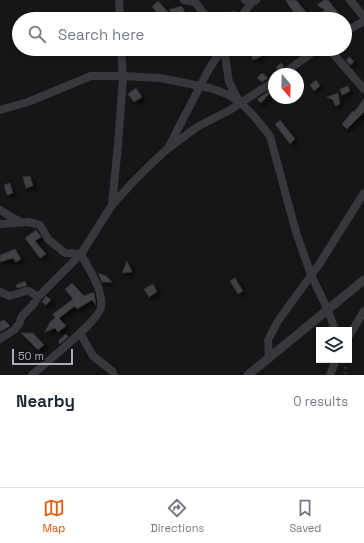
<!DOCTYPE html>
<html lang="en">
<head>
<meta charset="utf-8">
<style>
  :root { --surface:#fff; --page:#f6f6f7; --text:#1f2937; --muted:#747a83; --line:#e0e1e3; --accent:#ea580c }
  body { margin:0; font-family:"Space Grotesk",sans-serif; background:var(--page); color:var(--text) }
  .controls { position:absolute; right:12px; bottom:12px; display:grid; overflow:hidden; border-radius:0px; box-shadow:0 2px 6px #0003 }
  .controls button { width:36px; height:36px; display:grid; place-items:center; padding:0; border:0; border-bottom:1px solid var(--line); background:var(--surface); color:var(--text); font:20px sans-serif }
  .compass { position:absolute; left:268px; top:68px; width:36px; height:36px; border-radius:50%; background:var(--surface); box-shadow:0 2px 6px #0003; rotate:161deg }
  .scale { position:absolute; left:12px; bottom:10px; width:61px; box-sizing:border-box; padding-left:4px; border:2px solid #a8adb8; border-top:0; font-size:11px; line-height:14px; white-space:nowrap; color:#a8adb8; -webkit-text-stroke:3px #111113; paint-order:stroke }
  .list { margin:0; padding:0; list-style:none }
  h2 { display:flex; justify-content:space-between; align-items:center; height:52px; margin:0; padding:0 16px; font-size:17px }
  h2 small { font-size:13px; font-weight:400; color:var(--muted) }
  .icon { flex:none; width:22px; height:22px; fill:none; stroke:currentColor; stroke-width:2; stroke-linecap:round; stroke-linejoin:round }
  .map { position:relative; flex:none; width:364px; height:375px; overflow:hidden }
  .search { position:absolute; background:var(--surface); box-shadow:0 2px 6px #0003; left:12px; right:12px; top:12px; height:44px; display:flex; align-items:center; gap:10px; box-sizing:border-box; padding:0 14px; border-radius:22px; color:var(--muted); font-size:15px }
  .sheet { height:112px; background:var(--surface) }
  nav { display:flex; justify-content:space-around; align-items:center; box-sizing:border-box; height:56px; border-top:1px solid var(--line); background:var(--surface); font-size:11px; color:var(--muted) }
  nav a { display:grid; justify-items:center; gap:2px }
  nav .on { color:var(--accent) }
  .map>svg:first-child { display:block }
  .building { fill:#404145; stroke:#303034; filter:url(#shadow) }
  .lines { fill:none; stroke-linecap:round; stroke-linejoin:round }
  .path { stroke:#3d3f44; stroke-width:1.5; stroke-dasharray:2 3; stroke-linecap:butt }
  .minor { stroke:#37383d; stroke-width:8 }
  .tertiary { stroke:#37383d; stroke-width:9 }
</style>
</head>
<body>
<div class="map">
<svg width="364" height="375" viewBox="0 0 364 375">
  <defs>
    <filter id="shadow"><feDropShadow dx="3.5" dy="3.5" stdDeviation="2" flood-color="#0009"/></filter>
  </defs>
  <rect width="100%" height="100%" fill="#161618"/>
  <!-- building -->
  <path class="building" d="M286 0H296L306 12 299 18 289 6Z
    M324 0H328L343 19H333L330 14 324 19H314L325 10 317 5Z
    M158 1 168 12 161 17 152 7Z
    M181 6 185 11 175 18 169 10Z
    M231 14a3 3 0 1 1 6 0a3 3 0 1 1-6 0Z
    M254 49H258L261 57 253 60 249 51Z
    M350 57 354 62 350 65 346 60Z
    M281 63 284 66 279 71 276 67Z
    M262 73 268 78 262 82 257 78Z
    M316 80 320 86 314 91 310 85Z
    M348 86 350 91 342 95 340 89Z
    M136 88 142 97 134 102 128 94Z
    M274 88 261 103 257 99Z
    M338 93 340 104 335 106 333 100 327 97Z
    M364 99V112L347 129 342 124 353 111 354 112Z
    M280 120 295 139 290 144 275 124Z
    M30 176 33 186 26 188 23 177Z
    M10 183 13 193 7 195 4 185Z
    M36 230 41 237 35 241 46 254 40 258 25 238Z
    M15 249 21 259 16 262 13 258 0 262V255Z
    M127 261 132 272 122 273Z
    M98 273 106 276 112 282H102Z
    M235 278 243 291 238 294 230 281Z
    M25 281 27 286 17 288 16 285Z
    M72 283 84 296 91 293H94L96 305 92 300 77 309 75 306 59 318 66 326 58 332 55 328 45 332 50 322 55 318 53 314 73 299 65 289Z
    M153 284 157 292 149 297 144 289Z
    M46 296 51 300 46 305 42 302Z
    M4 320 10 326 0 332V322Z
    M21 333H33L44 345 38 350Z
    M66 334 68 337 60 344 58 341Z"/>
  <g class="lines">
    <!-- path -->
    <path class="path" d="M344 362 346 375"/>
    <!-- minor -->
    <path class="minor" d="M119 0 120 19
      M184 0 195 2 208 19
      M245 0 251 3 256 0
      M350 0 364 17
      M240 19 251 3
      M345 32 364 21
      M224 49 229 82 239 101
      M329 49 364 89
      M283 74 317 49
      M0 110 28 102 91 76H123L160 78 210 88 227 94 241 103 253 115 270 136 296 232 311 275 328 310 335 330
      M168 148 209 69 222 49
      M112 205 118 145 123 78 121 49
      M0 210 20 222
      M0 224 28 222 40 225 48 239 65 253 81 254C89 270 103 288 101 307 100 320 44 364 32 375
      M0 292 10 296 26 291H29L38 297
      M80 333 93 356 112 371 114 375
      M349 336 364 311
      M0 339 14 330 19 324 22 316 32 306 38 297 81 254 112 205 132 183 150 165 166 150 197 127 230 110 274 81
      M269 358 268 340 278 321 320 263 364 193
      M330 375 336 360"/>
    <!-- tertiary -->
    <path class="tertiary" d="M248 375 364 280"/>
  </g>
</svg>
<div class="controls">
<button><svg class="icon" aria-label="layers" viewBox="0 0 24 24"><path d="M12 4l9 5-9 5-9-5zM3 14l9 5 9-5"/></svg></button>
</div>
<svg class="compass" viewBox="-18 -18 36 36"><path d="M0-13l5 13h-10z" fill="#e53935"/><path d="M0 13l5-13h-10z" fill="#747a83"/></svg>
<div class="scale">50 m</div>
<div class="search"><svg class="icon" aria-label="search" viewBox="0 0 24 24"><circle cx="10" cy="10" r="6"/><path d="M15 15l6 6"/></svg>Search here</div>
</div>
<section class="sheet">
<h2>Nearby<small>0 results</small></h2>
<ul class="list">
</ul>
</section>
<nav>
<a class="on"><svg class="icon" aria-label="map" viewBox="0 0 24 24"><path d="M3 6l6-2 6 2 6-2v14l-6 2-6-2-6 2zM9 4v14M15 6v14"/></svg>Map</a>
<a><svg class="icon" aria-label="directions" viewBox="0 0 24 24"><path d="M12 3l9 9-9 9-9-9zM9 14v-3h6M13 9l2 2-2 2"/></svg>Directions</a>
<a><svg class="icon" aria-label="saved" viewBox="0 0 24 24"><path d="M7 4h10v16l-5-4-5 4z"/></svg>Saved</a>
</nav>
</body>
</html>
